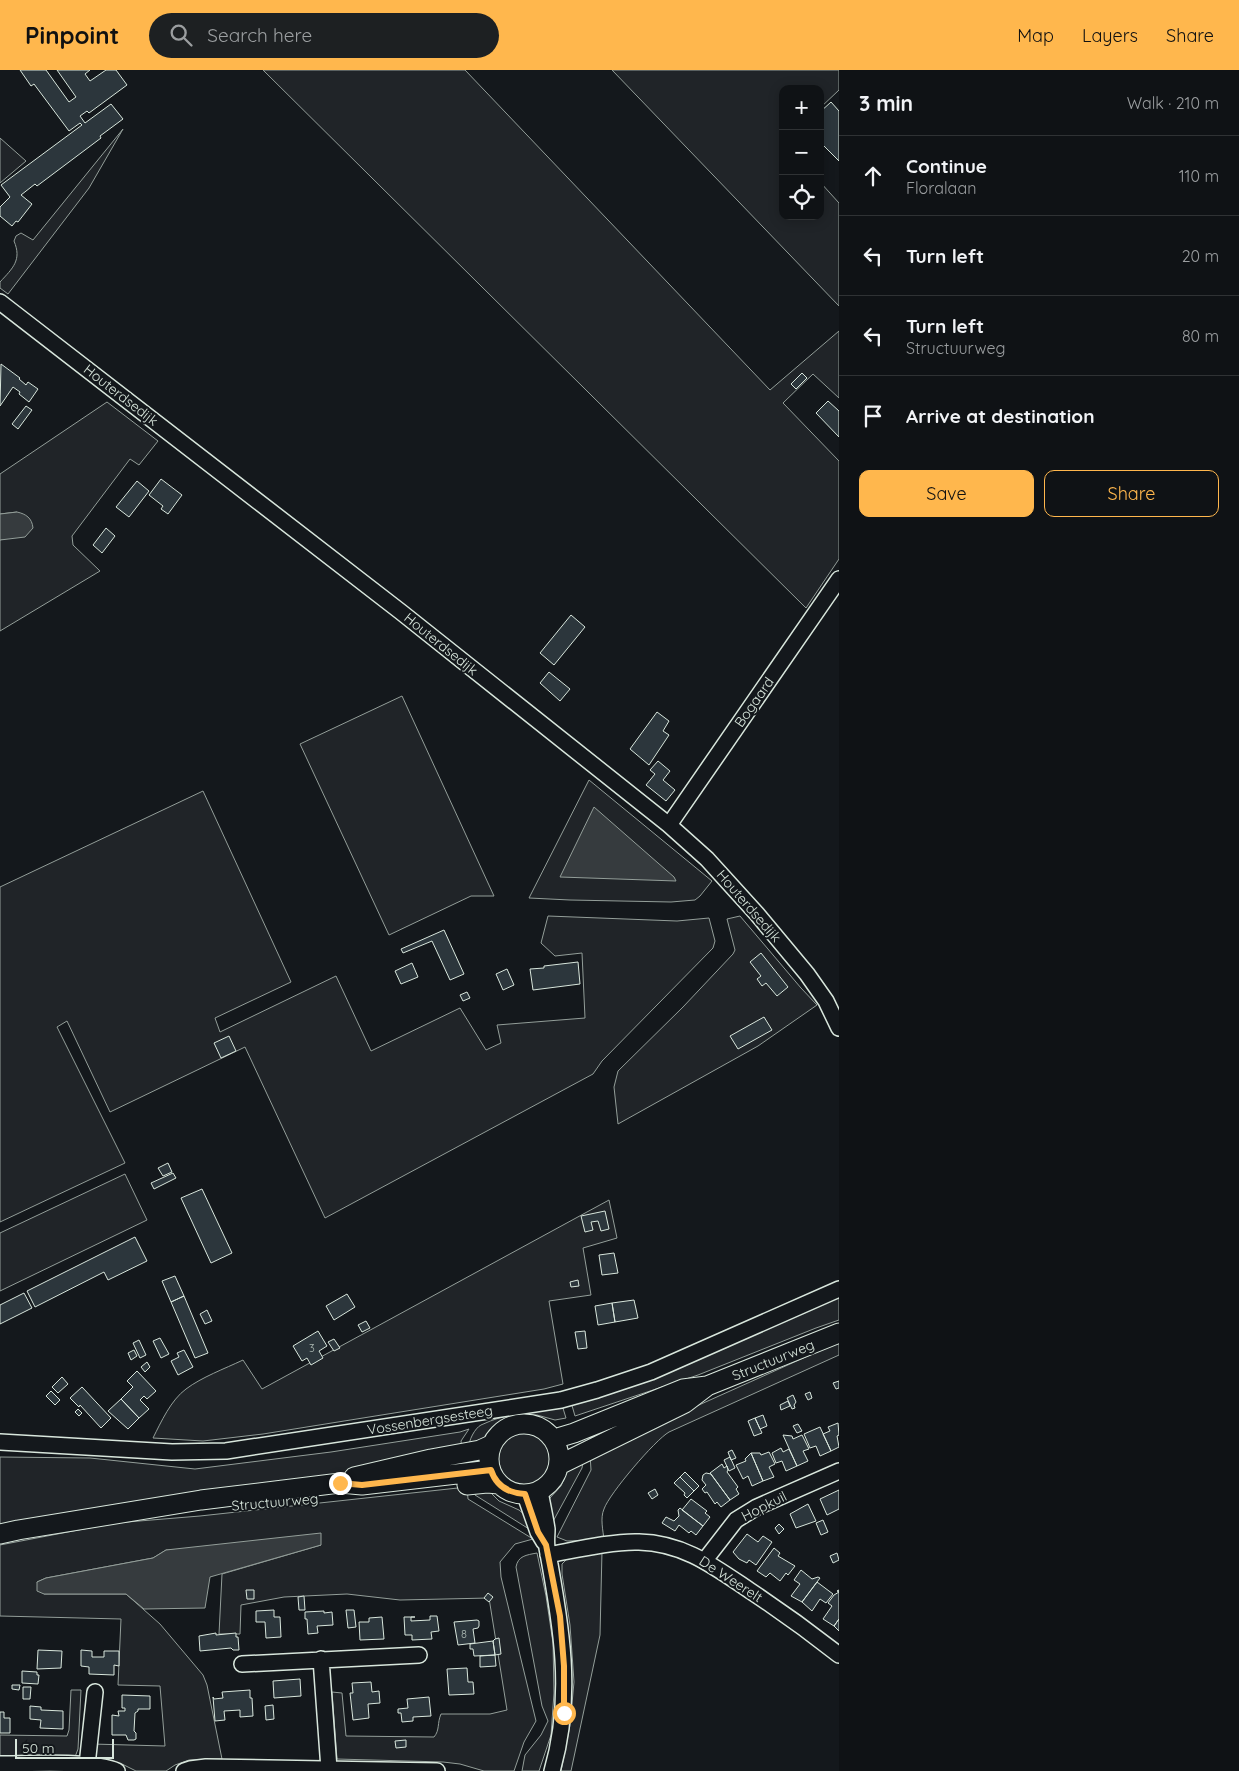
<!DOCTYPE html>
<html lang="en">
<head>
<meta charset="utf-8">
<style>
  :root { --surface:#0f1215; --page:#1d2022; --text:#f1f3f6; --muted:#9b9ea0; --line:#2f3234; --accent:#ffb74d }
  body { margin:0; font-family:Quicksand,sans-serif; background:var(--page); color:var(--text) }
  .controls { position:absolute; right:15px; top:15px; display:grid; overflow:hidden; border-radius:10px; box-shadow:0 2px 12px #0003 }
  .controls button { width:45px; height:45px; display:grid; place-items:center; padding:0; border:0; border-bottom:1px solid var(--line); background:var(--surface); color:var(--text); font:25px sans-serif }
  .scale { position:absolute; left:15px; bottom:12px; width:99px; box-sizing:border-box; padding-left:5px; border:2px solid #d8e6dc; border-top:0; font-size:14px; line-height:18px; white-space:nowrap; color:#d8e6dc; -webkit-text-stroke:4px #14181c; paint-order:stroke }
  .stop { position:absolute; width:15px; height:15px; margin:-11px; border:4px solid #ffb74d; border-radius:50%; background:#fff }
  .stop.end { background:#ffb74d; border-color:#fff; box-shadow:0 1px 5px #0008 }
  .list { margin:0; padding:0; list-style:none }
  h2 { display:flex; justify-content:space-between; align-items:center; height:65px; margin:0; padding:0 20px; font-size:21px }
  h2 small { font-size:16px; font-weight:400; color:var(--muted) }
  .list li { display:grid; grid-template-columns:32px 1fr auto; gap:15px; align-items:center; box-sizing:border-box; height:80px; padding:0 20px; border-top:1px solid var(--line) }
  .list b { display:block; font-size:19px; white-space:nowrap }
  .list p { margin:0; font-size:16px; white-space:nowrap; color:var(--muted) }
  .list em { font-size:16px; font-style:normal; color:var(--muted) }
  .actions { display:flex; gap:10px; padding:15px 20px }
  .actions a { flex:1; padding:11px 0; border:1px solid var(--accent); border-radius:10px; text-align:center; font-size:18px; color:var(--accent) }
  .actions .main { background:var(--accent); color:#111 }
  .icon { flex:none; width:28px; height:28px; fill:none; stroke:currentColor; stroke-width:2; stroke-linecap:round; stroke-linejoin:round }
  .map { position:relative; flex:none; width:839px; height:1701px; overflow:hidden }
  header { display:flex; align-items:center; gap:30px; box-sizing:border-box; height:70px; padding:0 25px; background:var(--accent); color:#111 }
  header strong { font-size:24px }
  nav { display:flex; gap:28px; margin-inline-start:auto; font-size:18px }
  .search { width:350px; height:45px; background:var(--page); display:flex; align-items:center; gap:12px; box-sizing:border-box; padding:0 18px; border-radius:28px; color:var(--muted); font-size:19px }
  main { display:flex }
  aside { flex:1; background:var(--surface) }
  .map>svg:first-child { display:block }
  .green { fill:#202428; stroke:#939e99 }
  .water { fill:#363b3e; stroke:#939e99 }
  .building { fill:#2c363c; stroke:#d8e6dc }
  .lines { fill:none; stroke-linecap:round; stroke-linejoin:round }
  .minor-casing { stroke:#d8e6dc; stroke-width:18 }
  .major-casing { stroke:#d8e6dc; stroke-width:21 }
  .minor { stroke:#14181c; stroke-width:15 }
  .major { stroke:#14181c; stroke-width:19 }
  .route { stroke:#ffb74d; stroke-width:6 }
  .labels { text-anchor:middle; dominant-baseline:central; stroke-width:4; stroke-linejoin:round; paint-order:stroke }
  .number-label { font-size:11px; fill:#adbab4 }
  .street-label { font-size:14px; fill:#d8e6dc; stroke:#14181c }
</style>
</head>
<body>
<header>
<strong>Pinpoint</strong>
<div class="search"><svg class="icon" aria-label="search" viewBox="0 0 24 24"><circle cx="10" cy="10" r="6"/><path d="M15 15l6 6"/></svg>Search here</div>
<nav><a>Map</a><a>Layers</a><a>Share</a></nav>
</header>
<main>
<div class="map">
<svg width="839" height="1701" viewBox="0 0 839 1701">
  <rect width="100%" height="100%" fill="#14181c"/>
  <!-- green -->
  <path class="green" d="M263 0H465L770 320 839 261V328L813 304 783 333 839 391V489L806 538Z
    M612 0H839V20L820 38V19H783V146H820V112L839 133V236Z
    M123 59 89 118 8 224 0 218V212C13 198 22 190 14 171L16 166 21 163 33 170Z
    M0 68 26 91 0 113Z
    M107 332 158 371 139 395 130 389 72 466 73 475 100 501 0 561V470L3 469 17 442 0 444V404Z
    M402 626 494 826H471L389 865 300 674Z
    M589 710 712 811 700 826 695 830 671 832 570 830 529 828Z
    M203 721 291 912 215 948 220 962 336 906 371 981 460 938 486 980 501 973 497 955 585 948 582 883 555 886 541 873 548 846 677 851 709 848 715 871 713 878 602 991 593 1004 325 1148 245 977 110 1042 67 951 57 957 125 1093 0 1152V817Z
    M740 846 801 918 817 935 758 976 618 1054 614 1017 618 1001 683 937 733 884 735 880 727 849Z
    M125 1104 147 1150 0 1221V1163Z
    M609 1130 617 1168 583 1178 591 1225 549 1231 563 1314 544 1319 263 1364 203 1371 153 1368C161 1352 171 1330 186 1319 202 1307 224 1299 243 1290L262 1319Z
    M839 1223V1250L816 1258 698 1305 575 1346 571 1332Z
    M839 1272V1285L669 1362C655 1370 609 1424 604 1439 600 1448 603 1460 604 1470L567 1471 557 1467 591 1400 590 1384Z
    M562 1335 566 1348 555 1350 537 1345H512L496 1354 480 1373 469 1378C468 1371 475 1358 481 1355 506 1343 536 1340 562 1335Z
    M469 1359 461 1371 462 1379 342 1406 0 1458V1387L90 1388 195 1399 331 1382 460 1362Z
    M498 1389a26 26 0 1 1 52 0a26 26 0 1 1-52 0Z
    M583 1392 582 1398 550 1457 549 1429 561 1416 568 1399Z
    M467 1417 468 1429 533 1469 515 1474 500 1492 501 1507 536 1651 524 1672 514 1701H484L460 1694 443 1692 337 1689 332 1622 342 1623 346 1666 434 1667C440 1660 437 1653 441 1644H490L507 1640 489 1528 400 1530 347 1524 284 1527 241 1535 240 1564H219L222 1504 321 1475 166 1480 153 1488 46 1508 37 1512 44 1524H126L160 1554 203 1605 207 1615 222 1689 189 1690 175 1695 166 1701H136L122 1694 91 1690 92 1674 165 1676 160 1616 118 1615 121 1549 0 1546V1475L115 1453 200 1446Z
    M474 1418H486L499 1431 519 1440 525 1445 529 1459 475 1425Z
    M602 1481 600 1565 571 1701H561L570 1655 574 1612 570 1555 562 1504V1494L571 1485Z
    M537 1483 546 1526 553 1573 554 1623 551 1665 539 1701H522L525 1685 541 1665 548 1651 542 1636 516 1497C518 1486 526 1485 537 1483Z
    M71 1620H81L78 1679 75 1687 0 1689V1665L67 1666 69 1660Z"/>
  <!-- water -->
  <path class="water" d="M17 442C26 444 32 448 33 458L25 467 0 470V444Z
    M594 737 674 807 676 811 560 807Z
    M321 1463V1475L210 1507 205 1538 144 1539 126 1524H44L37 1521V1512L46 1508 153 1488 166 1480Z"/>
  <!-- building -->
  <path class="building" d="M20 0H46L69 32 76 27 57 0H90L85 4 90 11 106 0H116L127 15 89 43 87 41 80 46 85 53 111 34 123 49 100 66 101 68 37 116 35 114 21 125 32 134 18 152 16 151 12 156 0 146V137L10 127 1 115 82 55 80 53 69 61 34 14 31 16Z
    M831 32 839 41V91L820 72V42Z
    M1 294 20 308 19 309 26 315 28 312 38 319 29 332 19 324 20 322 13 317 0 336Z
    M802 303 807 308 796 319 791 314Z
    M828 331 839 341V367L816 343Z
    M26 336 32 340 18 359 12 354Z
    M161 409 182 425 168 444 161 439 163 436 149 425Z
    M137 411 149 421 129 447 116 437Z
    M106 458 115 466 102 483 93 475Z
    M571 545 585 557 554 595 540 583Z
    M549 602 570 619 560 631 540 613Z
    M657 642 669 651 663 661 669 665 649 695 630 679Z
    M658 691 670 701 663 710 675 720 666 731 646 715 655 704 650 700Z
    M444 860 464 904 450 910 432 871 403 883 401 879Z
    M761 883 788 917 777 926 766 913 762 916 757 909 761 906 750 892Z
    M578 892 580 914 533 920 530 899 544 898V896Z
    M412 893 418 907 401 914 395 901Z
    M507 899 514 915 503 920 496 904Z
    M467 922 470 928 463 931 460 925Z
    M764 947 772 960 738 979 730 966Z
    M229 966 236 981 221 988 214 973Z
    M168 1093 172 1102 163 1106 158 1098Z
    M173 1103 176 1108 154 1119 151 1113Z
    M202 1119 232 1183 211 1193 181 1128Z
    M605 1141 609 1159 601 1161 598 1151 591 1152 593 1160 585 1162 581 1146Z
    M135 1167 147 1191 108 1210 104 1202 35 1237 27 1221Z
    M614 1183 618 1203 602 1205 599 1185Z
    M175 1206 184 1226 171 1232 162 1211Z
    M578 1210 579 1216 571 1217 570 1212Z
    M24 1223 32 1238 0 1254V1235Z
    M347 1224 355 1237 334 1250 326 1236Z
    M184 1226 208 1283 195 1288 171 1232Z
    M634 1230 638 1248 615 1252 612 1233Z
    M612 1233 615 1252 598 1255 595 1236Z
    M207 1240 212 1251 205 1254 200 1244Z
    M366 1251 370 1258 362 1262 358 1255Z
    M318 1261 327 1276 319 1281 323 1288 311 1295 307 1288 302 1291 293 1276Z
    M585 1261 587 1278 578 1279 575 1262Z
    M160 1268 169 1284 161 1288 153 1271Z
    M334 1269 340 1278 334 1281 328 1272Z
    M139 1270 146 1285 140 1288 133 1273Z
    M134 1280 137 1286 131 1290 128 1283Z
    M184 1280 193 1297 178 1305 171 1291 179 1287 177 1283Z
    M147 1292 150 1297 145 1302 141 1297Z
    M137 1301 156 1321 147 1329 144 1326 140 1330 149 1339 139 1348 121 1329 133 1317 127 1311Z
    M62 1307 68 1314 58 1323 52 1317Z
    M839 1311V1318L836 1319 833 1313Z
    M82 1317 111 1348 101 1358 80 1335 79 1337 70 1328Z
    M51 1321 60 1330 55 1335 46 1326Z
    M810 1322 812 1328 808 1330 805 1324Z
    M793 1325 796 1332 794 1335 795 1338 792 1339 787 1328Z
    M121 1329 139 1348 128 1359 108 1341Z
    M788 1331 790 1336 781 1340 780 1335Z
    M78 1339 82 1343 79 1346 75 1342Z
    M763 1345 767 1356 760 1359 755 1348Z
    M755 1348 762 1363 754 1366 748 1351Z
    M838 1353 839 1365 837 1366 839 1377 831 1381 823 1364 830 1361 828 1357Z
    M798 1354 802 1361 797 1363 793 1356Z
    M820 1357 831 1381 820 1386 816 1376 810 1378 804 1364Z
    M783 1365 792 1366 793 1369 802 1365 809 1379 803 1381 808 1391 797 1396Z
    M781 1378 783 1382 789 1379 797 1396 786 1401 782 1391 776 1393 772 1383Z
    M732 1380 736 1388 731 1390 728 1382Z
    M769 1382 775 1394 769 1397 774 1407 763 1411 751 1383H760L761 1385Z
    M751 1383 763 1411 752 1416 748 1406 743 1409 736 1395 746 1391 745 1389Z
    M730 1387 735 1398 729 1401 724 1390Z
    M722 1394 724 1398 727 1396 728 1400 727 1402 738 1417 736 1419 739 1424 730 1430 710 1403Z
    M685 1402 699 1416 694 1421 680 1407Z
    M706 1403 711 1404 730 1430 721 1437 717 1432 715 1434 707 1422 705 1423 702 1419 706 1415 702 1410 703 1405Z
    M680 1407 694 1421 687 1428 684 1425 685 1423 674 1413Z
    M655 1419 658 1425 652 1429 648 1423Z
    M839 1420V1439L827 1445 820 1429Z
    M691 1429 707 1441 705 1443 710 1447 703 1456 682 1440Z
    M808 1434 816 1451 796 1458 790 1444Z
    M680 1438 703 1456 696 1465 691 1461 689 1463 679 1455 675 1461 662 1453 666 1447 674 1451 679 1446 678 1440Z
    M823 1450 828 1462 821 1465 816 1453Z
    M779 1454 784 1459 779 1464 775 1458Z
    M747 1464 758 1472 763 1466 772 1472 756 1495 749 1490 747 1493 739 1489 733 1482Z
    M774 1478 780 1483 778 1486 795 1496 788 1505 786 1503 780 1511 770 1503 766 1507 757 1501Z
    M837 1483 839 1490 833 1493 830 1486Z
    M801 1500 812 1509 818 1507 820 1508 802 1532 791 1526 800 1514 794 1510Z
    M817 1512 833 1524 826 1533 820 1529 812 1541 802 1532Z
    M246 1520H254V1529H247Z
    M839 1520V1549L834 1556 823 1549 832 1536 828 1533 834 1525 839 1522 837 1521Z
    M488 1523 493 1527 489 1532 484 1528Z
    M304 1526 305 1540H299L298 1527Z
    M274 1540V1547H280L281 1567 266 1568 265 1552H256V1541Z
    M346 1540H354L356 1557 348 1558Z
    M324 1541V1543L332 1542 333 1555 317 1556 318 1563 308 1564 307 1549H305V1542Z
    M430 1546H437L439 1561 431 1562 432 1569 412 1570V1565H405L404 1547H415H411V1551L430 1550Z
    M382 1547 384 1569 360 1570 359 1552H369V1548Z
    M839 1549V1561L834 1556Z
    M477 1550 479 1551V1556L478 1558 473 1559 475 1573 458 1575 454 1552Z
    M216 1563V1565L236 1563V1567H238L239 1580H233L231 1578 200 1581 199 1566Z
    M499 1568 501 1584 495 1585 493 1571 495 1569Z
    M493 1571 495 1585 474 1586 473 1579H470V1574Z
    M38 1580 62 1581 61 1598 37 1599Z
    M81 1580 92 1581V1587H104V1581H119V1596L114 1595V1605L89 1604V1597L81 1596Z
    M495 1585 496 1596 480 1597V1586Z
    M467 1598 468 1612H473L474 1624 449 1625 447 1599Z
    M22 1601 37 1602V1605H39L38 1614 22 1613Z
    M300 1609 301 1626 274 1628 273 1611Z
    M371 1612 372 1622 379 1621 380 1633 368 1634 369 1648 353 1650 350 1623H353L352 1613Z
    M12 1615H20L19 1620 12 1619Z
    M23 1617H31L30 1629H23Z
    M250 1620V1628H252L253 1646 240 1647V1640L224 1641 225 1650 215 1651 213 1627 214 1629 223 1628 222 1622Z
    M122 1625 150 1626V1639H138V1641L135 1643 134 1661 136 1663V1669L134 1670H128L126 1665H112V1645L119 1646 118 1641H125V1638H122Z
    M429 1627 431 1646 413 1647V1651L402 1652 401 1643H398V1639L408 1638 407 1629Z
    M273 1635 274 1649 266 1650 265 1636Z
    M30 1636 41 1637V1640L63 1641V1659L40 1658 41 1650 30 1649Z
    M0 1642H4V1648H10V1663H0Z
    M406 1670V1677L396 1678 395 1671Z"/>
  <g class="lines">
    <!-- minor casing -->
    <g class="minor-casing">
      <path id="minor" d="M0 232 401 542 669 755 707 789 757 844 807 904 826 931 839 958
        M669 755 839 509
        M0 1372 172 1382 226 1381 561 1330 597 1320 651 1302 839 1219
        M540 1421C542 1433 545 1446 547 1459 547 1465 546 1471 547 1478 561 1553 574 1626 552 1701
        M525 1425 538 1462 544 1472
        M548 1485C575 1480 613 1471 639 1472 685 1473 716 1498 752 1522 782 1542 811 1563 839 1585
        M705 1490 736 1450 757 1437 839 1401
        M321 1589 329 1699
        M242 1594 419 1585
        M0 1694C29 1694 92 1690 117 1701
        M87 1695 95 1622
        M184 1701 190 1699 206 1697 437 1701"/>
    </g>
    <!-- major casing -->
    <g class="major-casing">
      <path id="major" d="M489 1389a35 35 0 1 1 70 0a35 35 0 1 1-70 0Z
        M554 1369 574 1363 683 1319 707 1316 839 1263
        M559 1395 685 1333 706 1317
        M354 1407 431 1389 480 1380 491 1375
        M467 1415 487 1413 499 1414
        M0 1464 18 1460 201 1430 340 1413 362 1415 491 1400"/>
    </g>
    <!-- minor -->
    <use href="#minor" class="minor"/>
    <!-- major -->
    <use href="#major" class="major"/>
  </g>
  <g class="lines">
    <!-- route -->
    <path class="route" d="M340 1413 362 1415 491 1400C496 1416 509 1423 525 1424L538 1462 546 1475 560 1546 564 1596V1643"/>
  </g>
  <g class="labels">
    <!-- number labels -->
    <g class="number-label">
      <text x="312" y="1278">3</text>
      <text x="464" y="1564">8</text>
    </g>
    <!-- street labels -->
    <g class="street-label">
      <text transform="translate(121 325) rotate(38)">Houterdsedijk</text>
      <text transform="translate(441 574) rotate(39)">Houterdsedijk</text>
      <text transform="translate(754 632) rotate(-55)">Bogaard</text>
      <text transform="translate(749 836) rotate(49)">Houterdsedijk</text>
      <text transform="translate(773 1290) rotate(-22)">Structuurweg</text>
      <text transform="translate(430 1350) rotate(-9)">Vossenbergsesteeg</text>
      <text transform="translate(275 1432) rotate(-5)">Structuurweg</text>
      <text transform="translate(764 1436) rotate(-27)">Hopkuil</text>
      <text transform="translate(731 1509) rotate(33)">De Weerelt</text>
    </g>
  </g>
</svg>
<div class="controls">
<button>+</button>
<button>−</button>
<button><svg class="icon" aria-label="locate" viewBox="0 0 24 24"><circle cx="12" cy="12" r="6"/><path d="M12 2v4M12 18v4M2 12h4M18 12h4"/></svg></button>
</div>
<div class="scale">50 m</div>
<div class="stop" style="left:564px;top:1643px"></div>
<div class="stop end" style="left:340px;top:1413px"></div>
</div>
<aside>
<h2>3 min<small>Walk · 210 m</small></h2>
<ul class="list">
<li><svg class="icon" aria-label="ahead" viewBox="0 0 24 24"><path d="M12 20V5M6 11l6-6 6 6"/></svg><div><b>Continue</b><p>Floralaan</p></div><em>110 m</em></li>
<li><svg class="icon" aria-label="left" viewBox="0 0 24 24"><path d="M17 20v-9H6M10 6l-5 5 5 5"/></svg><div><b>Turn left</b></div><em>20 m</em></li>
<li><svg class="icon" aria-label="left" viewBox="0 0 24 24"><path d="M17 20v-9H6M10 6l-5 5 5 5"/></svg><div><b>Turn left</b><p>Structuurweg</p></div><em>80 m</em></li>
<li><svg class="icon" aria-label="arrive" viewBox="0 0 24 24"><path d="M6 21V4h12l-3 4 3 4H6"/></svg><div><b>Arrive at destination</b></div></li>
</ul>
<div class="actions"><a class="main">Save</a><a>Share</a></div>
</aside>
</main>
</body>
</html>
